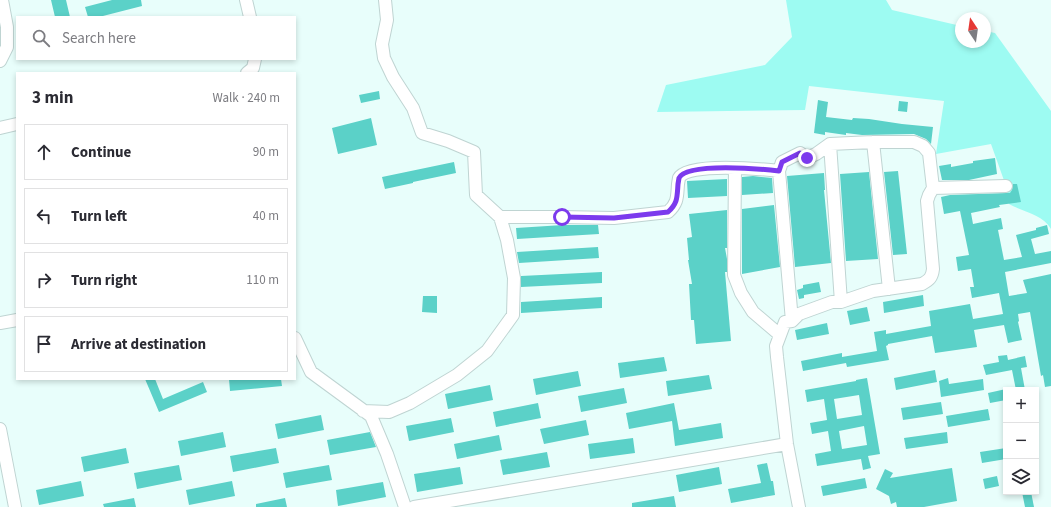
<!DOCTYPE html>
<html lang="en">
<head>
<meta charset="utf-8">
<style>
  :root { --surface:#fff; --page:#f2f2f3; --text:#2b2b33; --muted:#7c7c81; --line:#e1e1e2 }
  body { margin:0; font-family:"Source Sans 3",sans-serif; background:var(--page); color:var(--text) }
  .controls { position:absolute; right:12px; bottom:12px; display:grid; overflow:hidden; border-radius:0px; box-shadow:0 2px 6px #0003 }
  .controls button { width:36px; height:36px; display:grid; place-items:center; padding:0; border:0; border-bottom:1px solid var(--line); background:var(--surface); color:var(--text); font:20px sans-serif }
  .compass { position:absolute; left:955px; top:12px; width:36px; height:36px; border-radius:50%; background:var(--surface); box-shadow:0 2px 6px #0003; rotate:347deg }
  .stop { position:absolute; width:12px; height:12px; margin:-9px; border:3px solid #7c3aed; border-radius:50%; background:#fff }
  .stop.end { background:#7c3aed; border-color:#fff; box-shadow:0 1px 4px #0008 }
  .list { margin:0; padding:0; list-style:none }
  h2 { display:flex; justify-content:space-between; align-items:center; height:52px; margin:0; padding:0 16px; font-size:17px }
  h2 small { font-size:13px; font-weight:400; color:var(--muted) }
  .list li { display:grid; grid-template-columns:26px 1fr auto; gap:12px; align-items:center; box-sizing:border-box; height:56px; margin:0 8px 8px; padding:0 8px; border:1px solid var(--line); border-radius:0px }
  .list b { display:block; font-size:15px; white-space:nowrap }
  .list em { font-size:13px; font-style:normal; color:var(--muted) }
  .icon { flex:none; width:22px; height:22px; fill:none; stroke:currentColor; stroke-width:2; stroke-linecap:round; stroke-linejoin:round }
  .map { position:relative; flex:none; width:1051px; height:507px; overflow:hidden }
  .search { position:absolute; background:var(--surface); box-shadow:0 2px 6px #0003; left:16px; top:16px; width:280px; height:44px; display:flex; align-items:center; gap:10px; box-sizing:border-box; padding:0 14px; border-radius:0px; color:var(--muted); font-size:15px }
  .panel { position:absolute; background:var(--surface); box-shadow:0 2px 6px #0003; left:16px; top:72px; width:280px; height:308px; border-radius:0px }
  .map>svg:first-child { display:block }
  .green { fill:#9dfbf2 }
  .building { fill:#5bd1c8; fill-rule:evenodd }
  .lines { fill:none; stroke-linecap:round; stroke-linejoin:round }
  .minor-casing { stroke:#bfd4d2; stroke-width:14 }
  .minor { stroke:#fff; stroke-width:12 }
  .route { stroke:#7c3aed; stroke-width:5 }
</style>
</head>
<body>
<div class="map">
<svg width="1051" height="507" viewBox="0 0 1051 507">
  <rect width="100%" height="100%" fill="#e8fefb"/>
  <!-- green -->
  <path class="green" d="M786 0H886L892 10 961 26V42H985V31L995 33 1051 111V229C1043 214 1023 212 1009 204L1006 186 991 144 936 154 944 101 809 86 805 110 657 112 666 85 765 65 792 37Z"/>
  <!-- building -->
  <path class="building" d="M51 0H66L70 17H55Z
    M112 0H141L142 6 99 17H88L85 7Z
    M379 91 380 99 361 103 359 95Z
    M818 100 828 102 826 117 852 120 853 118 869 119 902 124 933 127 931 144 926 139 914 134 862 135 846 133V135L825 132V135L814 133Z
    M899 101 908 102 907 112 898 111Z
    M371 118 377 145 338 154 332 128Z
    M995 158 997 174 969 180H942L939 166 951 164V167L973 163V161Z
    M454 162 456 173 413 182V183L385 189 382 177Z
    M898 171 907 254 893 255 884 172Z
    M869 172 878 259 846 261 840 174Z
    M824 173 825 190H824L831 263 795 267 787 176Z
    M753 176 772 178 773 193 742 195V177Z
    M727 179V196L688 198 687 181Z
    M1013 184H1017L1021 202 999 205 1000 207 971 213 973 224 1001 218 1003 229 998 230 1004 260 1022 257 1016 235 1036 230V228L1047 225 1049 234 1031 239 1035 254 1051 251V263L1005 272 1009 296 1027 293 1023 280 1051 274V386L1045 387 1043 375 1041 376 1030 312 1018 314 1019 321 1018 322 1022 340 1008 343 1004 325 974 330 977 347 935 353 932 336 888 344V345L886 346 889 360 847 367 846 363 803 371 801 361 842 353V357L877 351 874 332 886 330V334L931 326 929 311 970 304 973 319 1003 314 999 293 972 298 970 287H974L971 269 958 271 956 257 969 255 960 211 944 214 941 197 950 195 1007 193H1010L1012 190Z
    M774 205 780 267 742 274V209Z
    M727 210V248H725L727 259V272H725L731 341 696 344 694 320H691L689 284H692L688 260H689L687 238 692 237 689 214Z
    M563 225H598L599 234 517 239 516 228Z
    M598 247 599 258 519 263 517 252Z
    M602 272V283L521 287V276Z
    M819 282 821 292 804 295V298L799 299 797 290 803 288V285Z
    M923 295 924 306 884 313 883 302Z
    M423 296H437V313L422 312Z
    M602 297V308L521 313V302Z
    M867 307 870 321 850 325 847 311Z
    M827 323 829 334 797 340 795 330Z
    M1007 355 1008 360 1025 356 1027 367 1021 368 1025 390H1016L1012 370 986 375 983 365 999 362 998 356Z
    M664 357 667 371 620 378 618 363Z
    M935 370 937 382 896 390 894 378Z
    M578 371 581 386 536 395 533 379Z
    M709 375 712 389 668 396 666 381Z
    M867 378 880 454 868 456 871 468 863 470 861 459 817 466 815 454 831 451 828 431 812 434 810 423 827 420 824 399 807 402 805 390 856 381V380ZM859 395 862 415 837 419 834 399ZM864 426 867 445 842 449 839 431Z
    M948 378 949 384 983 379 984 390 941 397 939 381Z
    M145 379H155L163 399 203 382 207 392 159 412Z
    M229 379H281L282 386 230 391Z
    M490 385 493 400 448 409 445 394Z
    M624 388 627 403 581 412 578 396Z
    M1006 389V400L990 403 988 393Z
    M941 402 943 414 903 420 901 408Z
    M538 403 541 418 496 427 493 412Z
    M674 403 679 430 721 423 723 438 675 446 672 421 629 429 626 413Z
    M988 409 990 420 948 427 946 416Z
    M321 415 324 430 278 439 275 424Z
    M451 418 454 432 409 441 406 426Z
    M586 420 589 435 544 444 540 429Z
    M223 432 226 447 181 456 178 441Z
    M370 432 376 447 330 455 327 440Z
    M947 432 948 443 906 449 904 438Z
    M499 435 502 450 457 459 454 444Z
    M633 438 635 453 590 459 588 444Z
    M126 448 129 463 84 472 81 457Z
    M276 448 279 463 233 472 230 456Z
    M1006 448V459L982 463 980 452Z
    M547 452 550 467 503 475 500 460Z
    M767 463 771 481H773L775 495 731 503 728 489 761 483 757 465Z
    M179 465 182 480 137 489 134 473Z
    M329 465 332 480 286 488 283 473Z
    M460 467 463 484 417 492 414 474Z
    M719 467 722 484 679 492 676 475Z
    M952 468 957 501 924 507H897L896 502 891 504 889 496 876 489 885 469 893 473 890 478Z
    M997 476 999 486 985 489 983 479Z
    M865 478 867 488 823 496 821 486Z
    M81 481 84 496 39 505 36 490Z
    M232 481 235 496 189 505 186 490Z
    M383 482 386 497 338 506 336 490Z
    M1022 492H1031L1034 507H1025Z
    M674 496 676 507H632V503Z
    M134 498 136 507H104L103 504Z
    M285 498 287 507H256V504Z"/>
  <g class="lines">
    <!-- minor casing -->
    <g class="minor-casing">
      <path id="minor" d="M246 0 250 17
        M0 61 7 47V27L2 0
        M247 73 253 68 255 59
        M0 128 17 124
        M873 142 889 289
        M830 144 841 302
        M735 168 734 275 741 293 753 312 780 335
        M779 171 792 321
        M500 217H561L614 218 668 212C678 203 677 197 678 184 678 184 679 178 679 178 687 162 762 169 779 171L782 162 800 153 807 158 816 154 830 144 873 142H914L923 146 929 153 933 188
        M0 323 17 320
        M295 338 311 372 371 416 387 454 405 507
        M363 411 389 412 410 403 457 375 487 351 513 315 514 278 507 240 500 217 476 195 474 152 448 141 422 133 413 108 393 77 384 58 382 44 387 20 385 0
        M0 429 15 507
        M414 507 787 444
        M799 507 787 444 777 357 776 346 785 322 792 321 799 314 832 302H841L873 291 922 284C929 280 932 278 933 269L927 201 929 195 933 188 1006 186"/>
    </g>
    <!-- minor -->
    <use href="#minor" class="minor"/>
  </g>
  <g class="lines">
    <!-- route -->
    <path class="route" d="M562 217 614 218 668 212C678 203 677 197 678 184 678 184 679 178 679 178 687 162 762 169 779 171L782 162 800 153 807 158"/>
  </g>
</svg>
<div class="controls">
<button>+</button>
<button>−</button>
<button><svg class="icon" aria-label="layers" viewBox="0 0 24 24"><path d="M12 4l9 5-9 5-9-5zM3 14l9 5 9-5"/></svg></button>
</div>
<svg class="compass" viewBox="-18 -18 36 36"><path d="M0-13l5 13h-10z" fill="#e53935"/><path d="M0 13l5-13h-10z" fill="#7c7c81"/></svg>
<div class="stop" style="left:562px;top:217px"></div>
<div class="stop end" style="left:807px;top:158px"></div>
<div class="search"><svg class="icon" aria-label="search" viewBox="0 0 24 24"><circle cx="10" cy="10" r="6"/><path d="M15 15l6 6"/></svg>Search here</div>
<section class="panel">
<h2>3 min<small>Walk · 240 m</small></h2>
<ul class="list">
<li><svg class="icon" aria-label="ahead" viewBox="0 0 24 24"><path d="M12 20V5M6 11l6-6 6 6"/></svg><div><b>Continue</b></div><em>90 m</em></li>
<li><svg class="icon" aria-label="left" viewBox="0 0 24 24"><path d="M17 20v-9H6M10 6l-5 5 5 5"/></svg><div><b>Turn left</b></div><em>40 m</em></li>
<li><svg class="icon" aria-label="right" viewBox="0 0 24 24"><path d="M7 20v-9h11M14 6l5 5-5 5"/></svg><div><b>Turn right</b></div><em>110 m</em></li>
<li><svg class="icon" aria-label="arrive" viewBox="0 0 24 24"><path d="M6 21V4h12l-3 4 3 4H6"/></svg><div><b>Arrive at destination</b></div></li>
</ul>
</section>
</div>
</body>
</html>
